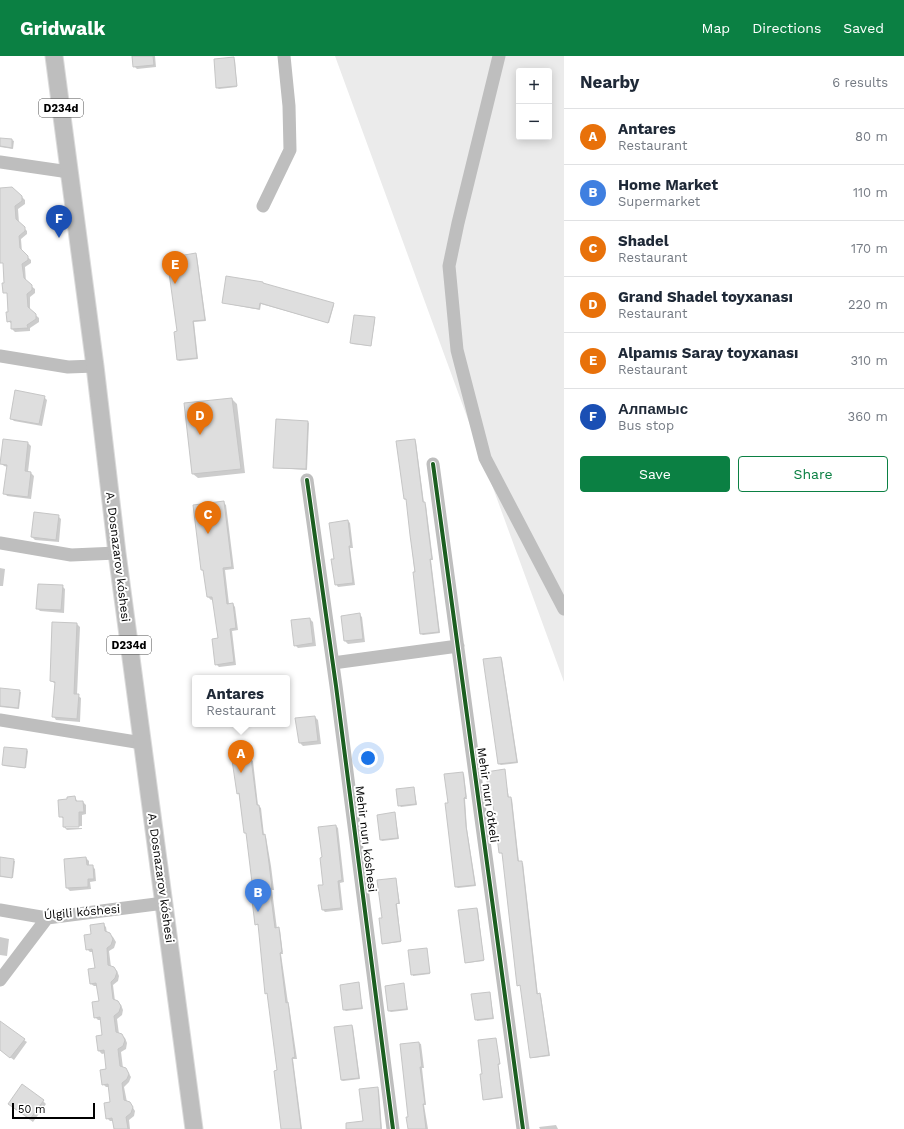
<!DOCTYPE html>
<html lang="en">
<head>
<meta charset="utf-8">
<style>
  :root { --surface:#fff; --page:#f6f6f7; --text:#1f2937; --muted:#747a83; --line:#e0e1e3; --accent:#0b8043 }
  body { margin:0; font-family:"Work Sans",sans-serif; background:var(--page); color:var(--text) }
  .controls { position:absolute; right:12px; top:12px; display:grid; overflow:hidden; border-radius:4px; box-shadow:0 2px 10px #0003 }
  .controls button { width:36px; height:36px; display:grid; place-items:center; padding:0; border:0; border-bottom:1px solid var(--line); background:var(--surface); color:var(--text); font:20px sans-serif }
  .scale { position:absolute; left:12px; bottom:10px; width:83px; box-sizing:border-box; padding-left:4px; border:2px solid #000; border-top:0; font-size:11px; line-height:14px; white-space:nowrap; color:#000; -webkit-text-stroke:3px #fff; paint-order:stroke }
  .you { position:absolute; left:368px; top:702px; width:14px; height:14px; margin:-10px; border:3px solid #fff; border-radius:50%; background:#1a73e8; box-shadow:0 0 0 6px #1a73e833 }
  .badge { display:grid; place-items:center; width:26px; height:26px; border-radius:50%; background:var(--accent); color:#fff; font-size:13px; font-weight:700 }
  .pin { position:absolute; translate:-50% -33px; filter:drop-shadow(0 1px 2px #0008) }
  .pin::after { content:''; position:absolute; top:21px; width:14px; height:12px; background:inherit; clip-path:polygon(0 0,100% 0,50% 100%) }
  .popup { position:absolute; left:192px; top:619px; width:98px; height:52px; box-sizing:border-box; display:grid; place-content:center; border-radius:4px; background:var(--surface); filter:drop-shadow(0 1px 3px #0005); font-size:13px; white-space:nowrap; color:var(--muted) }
  .popup b { font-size:15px; color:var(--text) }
  .popup::after { content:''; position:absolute; left:50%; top:100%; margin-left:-8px; border:8px solid transparent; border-top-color:var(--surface) }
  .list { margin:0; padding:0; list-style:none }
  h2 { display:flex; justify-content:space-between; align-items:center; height:52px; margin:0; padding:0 16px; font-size:17px }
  h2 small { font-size:13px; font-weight:400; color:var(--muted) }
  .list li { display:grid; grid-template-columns:26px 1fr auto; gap:12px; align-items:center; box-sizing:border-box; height:56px; padding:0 16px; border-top:1px solid var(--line) }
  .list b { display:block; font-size:15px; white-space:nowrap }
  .list p { margin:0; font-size:13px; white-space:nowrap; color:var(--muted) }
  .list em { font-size:13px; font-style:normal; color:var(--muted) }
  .actions { display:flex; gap:8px; padding:12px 16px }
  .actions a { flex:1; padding:9px 0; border:1px solid var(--accent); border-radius:4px; text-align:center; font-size:14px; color:var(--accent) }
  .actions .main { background:var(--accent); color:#fff }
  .map { position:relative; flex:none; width:564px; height:1073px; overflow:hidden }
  header { display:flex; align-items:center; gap:24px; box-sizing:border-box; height:56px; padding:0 20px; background:var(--accent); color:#fff }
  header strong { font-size:19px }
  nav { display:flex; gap:22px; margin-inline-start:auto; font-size:14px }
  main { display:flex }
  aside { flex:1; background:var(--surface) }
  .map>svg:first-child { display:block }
  .green { fill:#ebebeb; fill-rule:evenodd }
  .shadow { fill:#0003 }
  .building { fill:#dedede; stroke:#c6c6c6 }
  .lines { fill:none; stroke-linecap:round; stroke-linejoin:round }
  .major-casing { stroke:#dbdbdb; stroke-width:19 }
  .minor { stroke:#bebebe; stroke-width:13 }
  .major { stroke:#bebebe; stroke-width:17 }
  .cycleway-casing { stroke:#fff; stroke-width:6 }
  .cycleway { stroke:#1b5e20; stroke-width:4 }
  .labels { text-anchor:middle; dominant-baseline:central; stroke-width:4; stroke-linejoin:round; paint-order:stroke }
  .shield { fill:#fff; stroke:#4c4c4c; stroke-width:1 }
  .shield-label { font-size:11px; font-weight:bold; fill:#000 }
  .street-label { font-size:12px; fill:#000; stroke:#fff }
</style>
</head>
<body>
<header>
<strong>Gridwalk</strong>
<nav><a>Map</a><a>Directions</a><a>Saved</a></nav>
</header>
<main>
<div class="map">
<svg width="564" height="1073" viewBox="0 0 564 1073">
  <rect width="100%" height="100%" fill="#fff"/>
  <!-- green -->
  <path class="green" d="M335 0H564V626ZM519 15H549V81H519Z"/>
  <!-- shadow -->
  <path class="shadow" d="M133 0H155L156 11 137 13 134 10Z
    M233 2 235 4 237 31 219 33 217 32Z
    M0 83 12 84 14 85 13 93 0 91Z
    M0 133 22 141 25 144V148L18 153 19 167 27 175V178L21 183 22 196 31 204V207L25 211 26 226 35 233V237L30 241V254L39 262V266L30 272V275L15 276 12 273V268L8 265 9 257 3 198 0 179Z
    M196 198 197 200 206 265 194 266 198 303 179 305 178 304Z
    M264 228 333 248 334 249 329 267 261 248 260 254 223 247Z
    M374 262 375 264 371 290 352 288 351 286Z
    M44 341 47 344 42 370 14 365 11 362Z
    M232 343 237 348 245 417 198 422 193 418Z
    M308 366 309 367 307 414 276 412 274 411Z
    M415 384 416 386 424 447 426 449 433 504H431L440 577 423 579 421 578 407 444 404 443Z
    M28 387 31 390 28 416 31 417 34 420 31 443 7 440 5 437 8 411 4 410 2 408Z
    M223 446 226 449 234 513 225 514 229 548H233L235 551 238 574 232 575 236 609 219 611 216 608 219 583 214 543 211 544 208 541 205 517 202 514 194 450Z
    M58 460 61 463 59 486 35 484 32 481Z
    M348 465 350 467 353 492H350L355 529 338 531 336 528 335 504Z
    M0 512 5 513 3 530H0Z
    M62 530 65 533 64 557 40 555 37 552Z
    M359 558 362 561 365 586 348 588 345 585 342 561Z
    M310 563 313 566 316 590 298 592 295 589Z
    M77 568 80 571 77 639 81 642 80 666 56 664 54 661 56 628 51 625Z
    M501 602 502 603 518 707 501 709 499 708Z
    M0 633 21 636 19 653 0 651Z
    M315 661 318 664 321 688 303 690 300 687Z
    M27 694 28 695 26 712 4 710 3 709Z
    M251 703 253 705 258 749 261 752 264 779 266 781 271 810 274 834H272L277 873 280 874 283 898H281L288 947 289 949 297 1003H293L302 1073H283L279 1015 268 939 266 937 259 870 256 868 255 844 247 778 245 777 239 739 238 737Z
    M504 714 509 742 512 743 519 806 523 807 538 939 541 940 550 1000 533 1002 531 1001 522 930 518 929 504 798 500 797 493 742 490 741Z
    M462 717 464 718 467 743H465L467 773 476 830 458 832 456 831Z
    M414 732 417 749 401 751 399 749Z
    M75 742 78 746H83L86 749V758L82 759V770H66V772H82V773L67 774 64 771V763L60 760Z
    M395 757 399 783 382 785 381 784Z
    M336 770 338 772 344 826 340 827 343 854 325 856 323 854 324 829 323 802Z
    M0 802 15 805 13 822 0 821Z
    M86 802 89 805V810H92L95 813 96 825 90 826 91 833 70 835 67 832Z
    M396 823 400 848H397L401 886 384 888 383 887V863Z
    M477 853 478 854 484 905 467 907 466 906Z
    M104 869 106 871 107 877 113 881 116 886 114 892 109 895 111 911 117 915 119 920 118 925 113 929 115 945 121 949 123 954 122 959 117 963 119 978 125 982 127 987 126 993 121 996 123 1012 128 1016 131 1021 129 1026 124 1031 127 1046 132 1050 135 1055 134 1060 129 1064 130 1073H114L113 1065H110L107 1062 111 1047 109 1031H106L103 1028 107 1014 106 997 102 998 99 995 103 980 101 964H98L95 961 100 946 98 930H94L91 928 96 913 93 896H90L87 893 92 878Z
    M0 881 9 883 7 900 0 899Z
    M426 893 430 918 413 920 409 895Z
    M358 927 363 953 346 955 344 954Z
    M403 928 408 954 391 956 389 955Z
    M490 937 494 963 477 965 476 963Z
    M352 970 353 971 360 1023 343 1025 341 1024Z
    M0 972 24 984 27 986 14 1004 0 994Z
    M496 983 500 1008 498 1009 503 1042 486 1044 484 1043 483 1019Z
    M419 987 421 988 424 1012H422L426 1049H424L428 1073H409Z
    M377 1032 379 1034 382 1073H363Z
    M43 1045 46 1048 33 1066 12 1051Z
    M556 1069 558 1073H540L539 1071Z"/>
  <!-- building -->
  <path class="building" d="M132 0H153L154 9 133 11Z
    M234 1 237 30 216 32 214 3Z
    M0 82 12 83V92L0 90Z
    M12 131 22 140V145L15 150 16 163 25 171V175L19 180 20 192 28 200V204L22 208 24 222 32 229V234L27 238 28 251 36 258V263L27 269 28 272 11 273V265L7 266 6 256H8L7 237H3L2 227H4L3 207H0V132Z
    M196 197 205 264 193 265 197 302 177 304 174 276 177 275 167 202Z
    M226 220 263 226V227L334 247 328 267 260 247 259 253 222 247Z
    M354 259 375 261 371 290 350 287Z
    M15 334 45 340 39 368 10 363Z
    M232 342 241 413 192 418 184 347Z
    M276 363 308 365 306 413 273 412Z
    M3 383 28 386 25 415 31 416 28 441 3 438 7 409 0 408Z
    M415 383 423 446H425L428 472 432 503H430L439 576 420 578 413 516H415L410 479 406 443H404L396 385Z
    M224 445 232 511 223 512 227 548 233 547 236 572 230 573 234 606 215 609 212 583 218 582 212 541H207L203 514H201L193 449Z
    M34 456 59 459 56 484 31 481Z
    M348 464 351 490H349L353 527 335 529 331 503H334L329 467Z
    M38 528 63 529 61 554 36 553Z
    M360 557 363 583 344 585 341 560Z
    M310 562 313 587 294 590 291 564Z
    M52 566 77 567 74 638H79L77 663 52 661 55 626 50 625Z
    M501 601 517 706 498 708 483 603Z
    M0 632 20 634 18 652 0 650Z
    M315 660 318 685 299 687 295 662Z
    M4 691 27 693 25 712 2 709Z
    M251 702 257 749H259L263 779 265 778 269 807 272 832 270 833 275 872 279 871 282 896 280 897 286 947 288 946 295 1001 292 1002 301 1073H281L274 1015 277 1014 267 937 265 938 258 868 255 869 252 844 254 843 246 777H244L239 737 237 738 232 704Z
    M505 713 508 741H511L518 805H522L537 938 540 937 549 999 530 1002 520 929 517 930 502 797H499L492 741H489L486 716Z
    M463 716 466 741 464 742 466 770 475 829 455 831 445 747H448L444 718Z
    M414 731 416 748 398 750 396 733Z
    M75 740 76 745H83L84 756H79V771H63V761H59L58 744 67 743V741Z
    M395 756 398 782 380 784 377 759Z
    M336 769 342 824 338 825 341 852 322 854 318 829H323L320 802 322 801 318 771Z
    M0 801 14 803 12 822 0 820Z
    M86 801 87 809H93L94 823H88V831L66 832 64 803Z
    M396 822 399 847 396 848 401 885 382 888 379 862H382L377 824Z
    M477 852 484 904 465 907 458 854Z
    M104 867 105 875 110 877 113 883 111 889 107 892 108 909 114 911 117 916 115 922 111 926 113 943 118 945 121 950 119 956 114 960 116 976 122 978 125 984 123 990 118 993 120 1010 126 1012 129 1018 127 1023 122 1027 124 1044 130 1046 133 1051 131 1057 126 1061 128 1073H114L112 1062 106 1063 104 1047 110 1046 108 1028 102 1029 100 1014 106 1013 104 994 98 995 96 980 102 979 100 961 94 962 92 946 99 945 96 927 90 928 88 913 95 912 92 893 86 894 84 879 91 878 90 869Z
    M427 892 430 917 411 919 408 894Z
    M359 926 362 952 343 954 340 929Z
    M404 927 407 953 388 955 385 930Z
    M490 936 493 962 475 964 471 938Z
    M0 965 25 983 10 1002 0 994Z
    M352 969 359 1022 341 1024 334 971Z
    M496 982 500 1008H498L502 1041 483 1044 480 1018H482L478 984Z
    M419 986 422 1011H420L425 1048H423L426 1073H408L406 1061H408L400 988Z
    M22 1028 44 1044 30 1063 8 1048Z
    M378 1031 381 1073H346V1067L363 1065 359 1033Z"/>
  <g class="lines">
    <!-- major casing -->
    <g class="major-casing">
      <path id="major" d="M54 0 95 310 117 497 194 1073"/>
    </g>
    <!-- minor -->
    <path class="minor" d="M499 0 458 167 449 210 457 294 485 402 564 553
      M0 106 69 116
      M263 150 290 94 289 50 284 0
      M0 300 68 311 95 310
      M433 408 523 1073
      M307 424 336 630 393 1073
      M0 487 71 499 117 497
      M333 607 458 590
      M0 664 142 687
      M0 854 47 862 164 847
      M0 924 47 862"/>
    <!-- major -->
    <use href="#major" class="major"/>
    <!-- cycleway casing -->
    <g class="cycleway-casing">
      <path id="cycleway" d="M433 408 523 1073
        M307 424 336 630 393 1073"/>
    </g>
    <!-- cycleway -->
    <use href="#cycleway" class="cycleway"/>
  </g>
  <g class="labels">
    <!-- shield labels -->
    <g class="shield">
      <rect x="39" y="43" width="44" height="18" rx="3"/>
      <rect x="107" y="580" width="44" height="18" rx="3"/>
    </g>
    <g class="shield-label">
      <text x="61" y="52">D234d</text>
      <text x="129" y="589">D234d</text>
    </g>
    <!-- street labels -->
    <g class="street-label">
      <text transform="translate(118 501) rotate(83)">A. Dosnazarov kóshesi</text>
      <text transform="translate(488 739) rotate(82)">Mehir nurı ótkeli</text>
      <text transform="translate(366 783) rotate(83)">Mehir nurı kóshesi</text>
      <text transform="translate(161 822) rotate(82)">A. Dosnazarov kóshesi</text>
      <text transform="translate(82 856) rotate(-5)">Úlgili kóshesi</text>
    </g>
  </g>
</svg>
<div class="controls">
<button>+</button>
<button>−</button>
</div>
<div class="scale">50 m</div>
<div class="you"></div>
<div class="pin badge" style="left:241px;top:717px;background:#e8710a">A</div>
<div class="popup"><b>Antares</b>Restaurant</div>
<div class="pin badge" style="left:258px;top:856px;background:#3f7fe0">B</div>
<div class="pin badge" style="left:208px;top:478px;background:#e8710a">C</div>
<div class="pin badge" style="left:200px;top:379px;background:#e8710a">D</div>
<div class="pin badge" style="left:175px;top:228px;background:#e8710a">E</div>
<div class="pin badge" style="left:59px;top:182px;background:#1a4fb4">F</div>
</div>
<aside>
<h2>Nearby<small>6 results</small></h2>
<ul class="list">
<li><span class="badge" style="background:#e8710a">A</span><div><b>Antares</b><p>Restaurant</p></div><em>80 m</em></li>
<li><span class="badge" style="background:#3f7fe0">B</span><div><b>Home Market</b><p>Supermarket</p></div><em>110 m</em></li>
<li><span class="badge" style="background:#e8710a">C</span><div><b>Shadel</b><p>Restaurant</p></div><em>170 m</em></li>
<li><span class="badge" style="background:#e8710a">D</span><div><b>Grand Shadel toyxanası</b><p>Restaurant</p></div><em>220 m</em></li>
<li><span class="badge" style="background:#e8710a">E</span><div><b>Alpamıs Saray toyxanası</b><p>Restaurant</p></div><em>310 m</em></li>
<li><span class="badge" style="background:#1a4fb4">F</span><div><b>Алпамыс</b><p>Bus stop</p></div><em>360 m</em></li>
</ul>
<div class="actions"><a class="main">Save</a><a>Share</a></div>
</aside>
</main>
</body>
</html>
